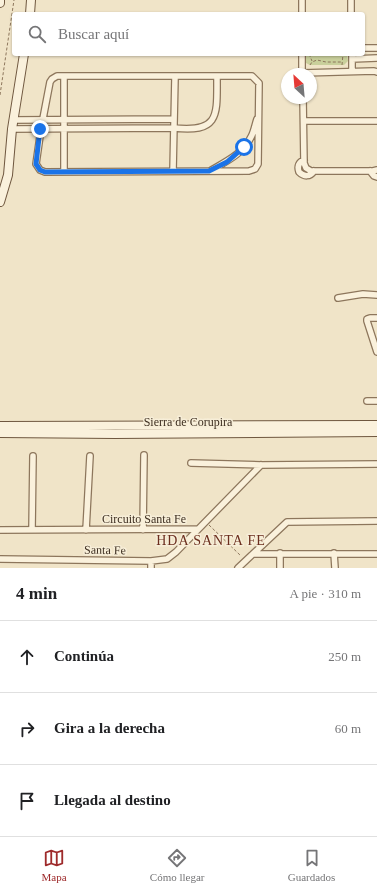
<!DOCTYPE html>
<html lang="es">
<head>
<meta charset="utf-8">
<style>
  :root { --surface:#fff; --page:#f6f6f6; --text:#202124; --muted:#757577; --line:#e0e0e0; --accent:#9e2a2b }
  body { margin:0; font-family:Georgia,serif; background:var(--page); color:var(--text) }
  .compass { position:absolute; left:281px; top:68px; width:36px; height:36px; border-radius:50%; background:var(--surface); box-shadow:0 1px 3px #0004; rotate:334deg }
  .stop { position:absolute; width:12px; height:12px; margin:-9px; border:3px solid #1a73e8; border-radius:50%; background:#fff }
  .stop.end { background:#1a73e8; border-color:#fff; box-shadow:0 1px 4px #0008 }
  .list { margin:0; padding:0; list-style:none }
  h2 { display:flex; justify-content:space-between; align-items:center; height:52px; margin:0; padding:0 16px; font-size:17px }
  h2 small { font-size:13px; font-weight:400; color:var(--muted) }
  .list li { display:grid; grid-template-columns:26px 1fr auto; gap:12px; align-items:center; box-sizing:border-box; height:72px; padding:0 16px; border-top:1px solid var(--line) }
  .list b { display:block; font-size:15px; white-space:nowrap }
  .list em { font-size:13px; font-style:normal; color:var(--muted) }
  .icon { flex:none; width:22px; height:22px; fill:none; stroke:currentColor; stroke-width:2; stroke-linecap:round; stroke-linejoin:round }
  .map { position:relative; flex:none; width:377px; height:568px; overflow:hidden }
  .search { position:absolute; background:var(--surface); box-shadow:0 1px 3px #0004; left:12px; right:12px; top:12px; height:44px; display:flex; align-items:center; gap:10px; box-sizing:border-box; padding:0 14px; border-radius:4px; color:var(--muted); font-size:15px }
  .sheet { height:268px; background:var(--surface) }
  nav { display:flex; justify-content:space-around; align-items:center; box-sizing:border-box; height:56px; border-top:1px solid var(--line); background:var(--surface); font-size:11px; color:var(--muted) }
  nav a { display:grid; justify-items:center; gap:2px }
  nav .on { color:var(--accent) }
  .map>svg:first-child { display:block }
  .park { fill:#c9cf9b }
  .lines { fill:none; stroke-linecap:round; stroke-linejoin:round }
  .street-casing { stroke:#8d765c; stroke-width:8 }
  .secondary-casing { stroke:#6f573f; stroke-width:10 }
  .path { stroke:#8d765c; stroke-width:1; stroke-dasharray:3 2; stroke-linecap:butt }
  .street { stroke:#faf1dc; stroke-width:5.5 }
  .secondary { stroke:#faf1dc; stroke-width:8 }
  .route { stroke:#1a73e8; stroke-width:5 }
  .labels { text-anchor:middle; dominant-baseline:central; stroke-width:3; stroke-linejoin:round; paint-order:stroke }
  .street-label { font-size:12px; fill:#3d2e20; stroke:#f7eed8 }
  .quarter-label { font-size:14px; letter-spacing:1px; fill:#6b2e1e; stroke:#f7eed8 }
</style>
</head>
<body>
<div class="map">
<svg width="377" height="568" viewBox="0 0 377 568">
  <rect width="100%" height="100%" fill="#f0e4c8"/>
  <!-- park -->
  <path class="park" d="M306 54H347L348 61 344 65H310L306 63Z"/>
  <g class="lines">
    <!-- street casing -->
    <g class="street-casing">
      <path id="street" d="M302 0V14
        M351 14V0
        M363 48H377
        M302 54V74
        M352 54V71
        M352 59 377 58
        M302 73 374 71 377 72
        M57 76H252L259 83 258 164 255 169 249 171 45 172 40 170 36 164 41 129 50 82 52 79Z
        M64 76V172
        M303 98 304 163 306 168 311 171H373L377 170
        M14 120 174 119
        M304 121H377
        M12 129 174 128C220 133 217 115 217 77
        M304 160C299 162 297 166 299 172 304 177 310 177 314 171
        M173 171 175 77
        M210 171C225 162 243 154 251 137 254 132 255 125 257 119
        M370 171 374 176 377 177
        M338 298 363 294 377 295
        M377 318H370L367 319V321L377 352
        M367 401H377
        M191 463 261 465 377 464
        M0 530 198 529
        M32 530 33 456
        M86 530 90 456
        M143 530 144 455
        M280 553V568
        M334 553 335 568
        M253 554H377
        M0 559 151 561 167 559 176 552 261 465
        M151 561V568
        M238 568 287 522 377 521"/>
    </g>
    <!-- secondary casing -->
    <g class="secondary-casing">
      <path id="secondary" d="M0 3V0
        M30 14 31 0
        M0 202 8 175 12 129 24 54
        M0 426 377 425
        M0 433 115 434 377 432"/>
    </g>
    <!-- path -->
    <path class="path" d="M309 54 312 61
      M310 65 312 62 317 60 326 62H342
      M342 65 343 54
      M0 95 14 0
      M209 525 241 556"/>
    <!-- street -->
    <use href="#street" class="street"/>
    <!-- secondary -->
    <use href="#secondary" class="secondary"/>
  </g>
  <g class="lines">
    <!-- route -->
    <path class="route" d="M40 129 36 164 40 170 45 172 209 171 227 162 244 147"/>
  </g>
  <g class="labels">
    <!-- street labels -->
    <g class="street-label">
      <text x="188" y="422">Sierra de Corupira</text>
      <text x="144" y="519">Circuito Santa Fe</text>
      <text transform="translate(105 550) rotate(1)">Santa Fe</text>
    </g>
    <!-- quarter labels -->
    <g class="quarter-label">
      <text x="211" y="540">HDA SANTA FE</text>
    </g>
  </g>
</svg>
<svg class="compass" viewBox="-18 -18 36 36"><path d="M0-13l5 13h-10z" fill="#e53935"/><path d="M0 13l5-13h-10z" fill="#757577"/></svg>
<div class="stop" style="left:244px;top:147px"></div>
<div class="stop end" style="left:40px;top:129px"></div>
<div class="search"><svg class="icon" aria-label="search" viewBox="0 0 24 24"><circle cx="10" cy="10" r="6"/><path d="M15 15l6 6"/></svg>Buscar aquí</div>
</div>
<section class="sheet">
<h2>4 min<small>A pie · 310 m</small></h2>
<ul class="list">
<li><svg class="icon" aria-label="ahead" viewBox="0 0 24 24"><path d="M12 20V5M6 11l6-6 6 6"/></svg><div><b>Continúa</b></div><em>250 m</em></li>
<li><svg class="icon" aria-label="right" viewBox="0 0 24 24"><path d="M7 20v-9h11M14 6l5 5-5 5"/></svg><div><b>Gira a la derecha</b></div><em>60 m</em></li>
<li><svg class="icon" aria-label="arrive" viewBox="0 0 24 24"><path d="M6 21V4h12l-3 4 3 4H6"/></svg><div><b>Llegada al destino</b></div></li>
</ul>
</section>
<nav>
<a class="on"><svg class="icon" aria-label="map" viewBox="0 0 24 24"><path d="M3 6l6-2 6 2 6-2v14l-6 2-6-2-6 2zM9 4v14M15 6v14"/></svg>Mapa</a>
<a><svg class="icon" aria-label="directions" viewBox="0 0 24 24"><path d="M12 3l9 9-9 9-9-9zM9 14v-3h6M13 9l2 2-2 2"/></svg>Cómo llegar</a>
<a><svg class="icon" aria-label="saved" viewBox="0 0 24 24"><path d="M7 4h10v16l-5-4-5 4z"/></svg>Guardados</a>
</nav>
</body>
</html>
